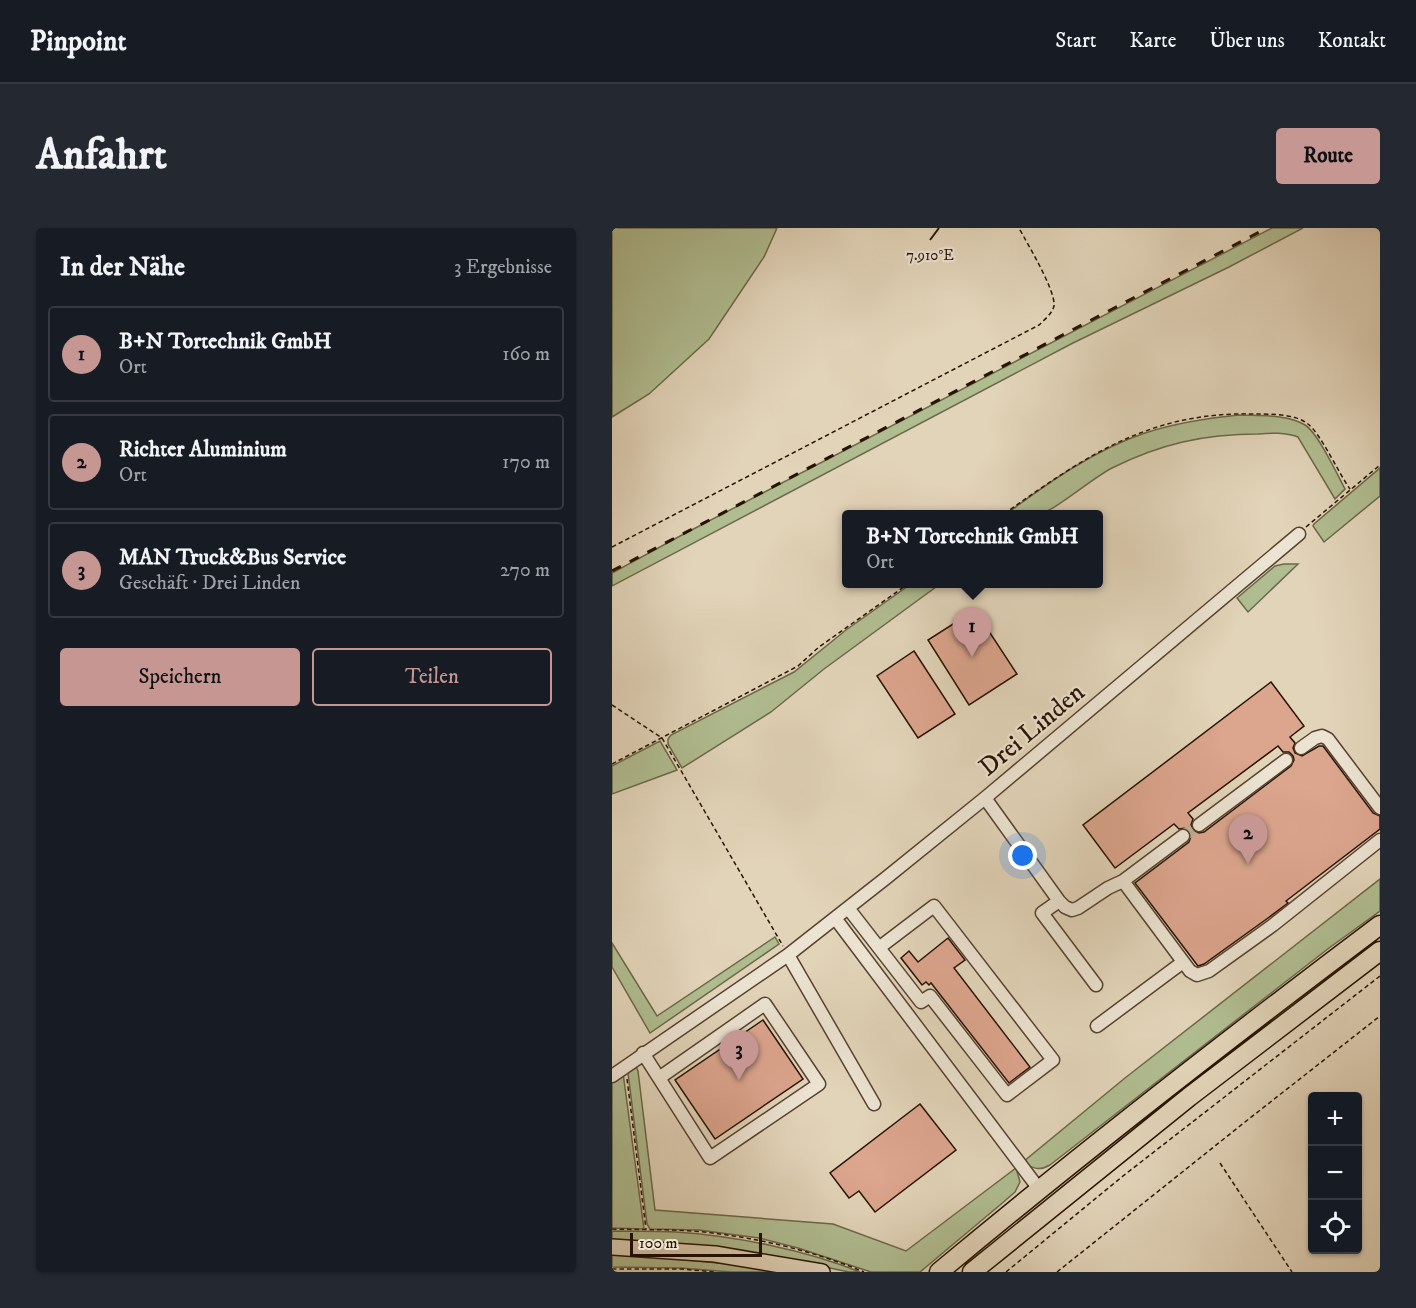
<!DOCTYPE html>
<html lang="de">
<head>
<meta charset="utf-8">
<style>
  :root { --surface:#171b24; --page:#242831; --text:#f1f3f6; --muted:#9ea1a6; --line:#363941; --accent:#c59692 }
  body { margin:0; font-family:"IM FELL DW Pica",serif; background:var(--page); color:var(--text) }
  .controls { position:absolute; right:18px; bottom:18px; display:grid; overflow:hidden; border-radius:6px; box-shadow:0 2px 4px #0004 }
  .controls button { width:54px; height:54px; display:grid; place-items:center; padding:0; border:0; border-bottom:2px solid var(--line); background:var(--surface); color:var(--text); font:30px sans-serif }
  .scale { position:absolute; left:18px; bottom:15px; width:132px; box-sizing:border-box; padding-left:6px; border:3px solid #281200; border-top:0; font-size:16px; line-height:21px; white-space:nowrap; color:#281200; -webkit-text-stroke:4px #ece3d2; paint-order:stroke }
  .you { position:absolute; left:411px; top:628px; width:21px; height:21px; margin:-15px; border:4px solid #fff; border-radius:50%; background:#1a73e8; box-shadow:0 0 0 9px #1a73e833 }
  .badge { display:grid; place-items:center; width:39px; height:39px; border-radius:50%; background:var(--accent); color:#111; font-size:20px; font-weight:700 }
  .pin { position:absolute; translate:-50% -50px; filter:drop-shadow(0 2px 3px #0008) }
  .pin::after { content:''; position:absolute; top:32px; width:21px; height:18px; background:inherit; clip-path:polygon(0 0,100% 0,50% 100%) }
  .popup { position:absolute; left:230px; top:282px; width:261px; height:78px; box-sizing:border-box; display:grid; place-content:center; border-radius:6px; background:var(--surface); filter:drop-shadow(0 2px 4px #0005); font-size:20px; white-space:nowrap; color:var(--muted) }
  .popup b { font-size:22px; color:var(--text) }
  .popup::after { content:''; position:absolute; left:50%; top:100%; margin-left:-12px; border:12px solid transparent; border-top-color:var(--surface) }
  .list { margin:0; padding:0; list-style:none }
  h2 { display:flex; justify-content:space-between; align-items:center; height:78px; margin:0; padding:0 24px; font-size:26px }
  h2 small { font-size:20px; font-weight:400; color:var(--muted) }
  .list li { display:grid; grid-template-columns:39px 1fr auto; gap:18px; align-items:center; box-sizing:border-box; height:96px; margin:0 12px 12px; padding:0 12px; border:2px solid var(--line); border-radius:6px }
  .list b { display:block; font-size:22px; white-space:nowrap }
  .list p { margin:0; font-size:20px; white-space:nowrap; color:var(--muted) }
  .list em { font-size:20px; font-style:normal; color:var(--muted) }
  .actions { display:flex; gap:12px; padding:18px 24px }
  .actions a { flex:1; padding:14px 0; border:2px solid var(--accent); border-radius:6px; text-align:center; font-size:21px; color:var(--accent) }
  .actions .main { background:var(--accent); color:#111 }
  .icon { flex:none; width:33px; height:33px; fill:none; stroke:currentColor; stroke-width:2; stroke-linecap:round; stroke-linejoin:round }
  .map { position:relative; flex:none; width:768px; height:1044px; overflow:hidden; border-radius:6px }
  header { display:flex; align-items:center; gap:36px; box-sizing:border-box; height:84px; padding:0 30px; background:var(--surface); border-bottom:2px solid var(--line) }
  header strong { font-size:28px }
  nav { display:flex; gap:33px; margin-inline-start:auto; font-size:21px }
  .intro { display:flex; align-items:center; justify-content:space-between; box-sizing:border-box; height:144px; padding:0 36px }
  h1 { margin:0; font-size:42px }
  .button { padding:15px 27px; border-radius:6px; background:var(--accent); color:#111; font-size:21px; font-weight:700 }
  main { display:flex; gap:36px; padding:0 36px }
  aside { flex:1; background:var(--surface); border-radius:6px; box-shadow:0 2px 4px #0004 }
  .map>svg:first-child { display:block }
  .green { fill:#b0bd91; stroke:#6c6848; stroke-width:1.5 }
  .building { fill:#dca58e; stroke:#281200; stroke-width:1.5; fill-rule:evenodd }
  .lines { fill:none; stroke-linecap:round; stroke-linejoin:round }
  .minor-tunnel { stroke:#bdad94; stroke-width:12; stroke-dasharray:12 6; stroke-linecap:butt }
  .minor-casing { stroke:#56422e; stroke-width:15 }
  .major-casing { stroke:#281200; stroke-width:18 }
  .highway-casing { stroke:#281200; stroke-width:21 }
  .path { stroke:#281200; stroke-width:1.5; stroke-dasharray:4.5 3; stroke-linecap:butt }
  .minor { stroke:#ece3d2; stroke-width:12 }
  .major { stroke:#e2d4b9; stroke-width:15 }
  .highway { stroke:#e2d4b9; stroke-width:18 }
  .rail { stroke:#281200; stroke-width:3; stroke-dasharray:10 10; stroke-linecap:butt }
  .ticks { fill:none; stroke:#281200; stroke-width:2 }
  .labels { text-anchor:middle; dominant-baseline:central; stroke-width:4.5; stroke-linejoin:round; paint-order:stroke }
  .street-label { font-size:26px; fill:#281200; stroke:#ece3d2 }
  .ticks-label { font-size:15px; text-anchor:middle; fill:#281200; stroke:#ece3d2; stroke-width:4.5; stroke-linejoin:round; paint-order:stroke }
</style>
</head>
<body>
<header>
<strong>Pinpoint</strong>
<nav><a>Start</a><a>Karte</a><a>Über uns</a><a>Kontakt</a></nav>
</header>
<div class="intro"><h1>Anfahrt</h1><a class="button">Route</a></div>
<main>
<aside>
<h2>In der Nähe<small>3 Ergebnisse</small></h2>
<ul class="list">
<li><span class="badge">1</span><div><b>B+N Tortechnik GmbH</b><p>Ort</p></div><em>160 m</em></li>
<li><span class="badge">2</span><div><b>Richter Aluminium</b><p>Ort</p></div><em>170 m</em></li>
<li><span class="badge">3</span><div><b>MAN Truck&amp;Bus Service</b><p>Geschäft · Drei Linden</p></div><em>270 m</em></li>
</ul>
<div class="actions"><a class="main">Speichern</a><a>Teilen</a></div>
</aside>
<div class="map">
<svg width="768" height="1044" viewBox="0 0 768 1044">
  <rect width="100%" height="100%" fill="#e2d4b9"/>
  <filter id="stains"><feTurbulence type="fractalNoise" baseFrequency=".00333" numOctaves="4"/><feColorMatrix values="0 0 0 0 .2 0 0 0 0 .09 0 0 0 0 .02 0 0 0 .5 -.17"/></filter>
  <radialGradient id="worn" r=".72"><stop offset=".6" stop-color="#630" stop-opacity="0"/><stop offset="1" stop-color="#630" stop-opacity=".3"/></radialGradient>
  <!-- green -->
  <path class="green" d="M0 0H165L152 29 97 111 37 166 0 189Z
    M660 0H691L617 39 459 116 0 358V345L70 307Z
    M627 187C647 188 675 186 693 197 706 205 725 246 733 261L723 271 686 209C673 204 660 205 646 206 592 206 548 216 500 240 483 248 440 285 427 286 416 288 405 287 394 286 436 255 482 222 533 205 564 195 595 190 627 187Z
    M768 240V268L712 314 701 298 702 296Z
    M672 336H686L636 384 625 370 663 338Z
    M299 356H328L212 441 159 484 70 540 56 516V511L59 507 182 444 234 402Z
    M48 513 65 542 0 566V538Z
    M768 651V683L717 720 438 937C428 943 421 941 411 934L513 850Z
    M163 709 167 716 38 805 0 739V715L45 788Z
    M23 836 26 843 43 982 221 996 294 1023 404 940 408 954 403 964 388 977 308 1044H259L186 1020 147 1010 87 1002 38 1001 35 996 16 845 18 840Z
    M11 845 32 1001 0 1000V853Z
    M0 1003C21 1003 43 1003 64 1004 124 1008 193 1022 248 1044H237L199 1036 0 1012Z
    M0 1025 127 1037 179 1044H119L69 1040 0 1039Z"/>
  <!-- building -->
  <path class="building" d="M363 382 405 446 357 477 316 412Z
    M302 423 343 486 306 510 265 448Z
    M659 454 692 498 678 509 683 515 681 520 683 525 690 528 707 518H711L761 585 768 588V601L674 673 676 675 656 690 592 736 586 738 523 655 577 614 579 608 577 603 574 600 567 601 562 596 503 640 471 597ZM666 518 671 524H677L681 528 682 532 679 538 592 604 587 605 581 602 579 597 581 591 576 585Z
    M336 710 353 732 342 740 418 839 397 855 319 755 317 757 314 754 310 757 289 730 297 723 306 734Z
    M151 792 191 851 103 911 63 852Z
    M308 876 344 922 263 984 247 963 237 970 218 945Z"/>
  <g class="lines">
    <!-- minor-tunnel -->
    <path class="minor-tunnel" d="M571 608 587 597"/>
    <!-- minor casing -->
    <g class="minor-casing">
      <path id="minor" d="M689 520 703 510 710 508 716 511 768 580
        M373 570 447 673 453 679 460 682 466 680 496 660 511 653 571 608
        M587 597 674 532
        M511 653 578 743 585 747 597 743 661 697 768 612
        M447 673 430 685 484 757
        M236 680 309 774 318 768 395 867 441 832 322 678 268 719
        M223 690 427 961
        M176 727 262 876
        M485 798 571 734
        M31 825 98 930 207 856 153 776 47 850
        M0 848 176 727 274 650 373 570 687 306"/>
    </g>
    <!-- major casing -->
    <g class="major-casing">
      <path id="major" d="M0 1019 103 1026 210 1044"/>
    </g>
    <!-- highway casing -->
    <g class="highway-casing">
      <path id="highway" d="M327 1044C471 924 619 809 768 697
        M360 1044 577 869 768 723"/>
    </g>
    <!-- path -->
    <path class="path" d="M392 286C474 228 538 183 643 186 659 186 684 186 696 196 709 206 727 246 738 261
      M694 299 768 237
      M0 319 427 97C432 92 440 86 442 78 444 63 415 15 407 0
      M0 477 50 510 171 718
      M0 536 186 438 207 419 296 356
      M15 851 34 1001
      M608 935 680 1044
      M0 1001C31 1002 61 1001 92 1004 146 1010 202 1023 252 1044
      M0 1041H69L103 1044
      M394 1044 511 948 768 748
      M445 1044 633 894 768 788"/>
    <!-- minor -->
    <use href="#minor" class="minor"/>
    <!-- major -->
    <use href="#major" class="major"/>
    <!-- highway -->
    <use href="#highway" class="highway"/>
    <!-- rail -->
    <path class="rail" d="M0 343 655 0"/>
  </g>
  <!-- ticks -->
  <path class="ticks" d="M318 12 327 0"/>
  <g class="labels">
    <!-- street labels -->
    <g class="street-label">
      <text transform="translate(420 502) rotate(-40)">Drei Linden</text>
    </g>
  </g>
  <g class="ticks-label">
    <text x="318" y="32">7.910°E</text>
  </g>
  <rect width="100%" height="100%" filter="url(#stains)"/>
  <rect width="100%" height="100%" fill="url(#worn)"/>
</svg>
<div class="controls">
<button>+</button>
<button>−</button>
<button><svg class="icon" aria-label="locate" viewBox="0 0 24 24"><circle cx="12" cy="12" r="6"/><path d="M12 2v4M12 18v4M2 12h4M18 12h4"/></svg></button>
</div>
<div class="scale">100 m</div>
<div class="you"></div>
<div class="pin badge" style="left:360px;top:429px">1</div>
<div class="popup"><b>B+N Tortechnik GmbH</b>Ort</div>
<div class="pin badge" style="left:636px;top:636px">2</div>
<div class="pin badge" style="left:127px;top:852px">3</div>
</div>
</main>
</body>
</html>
